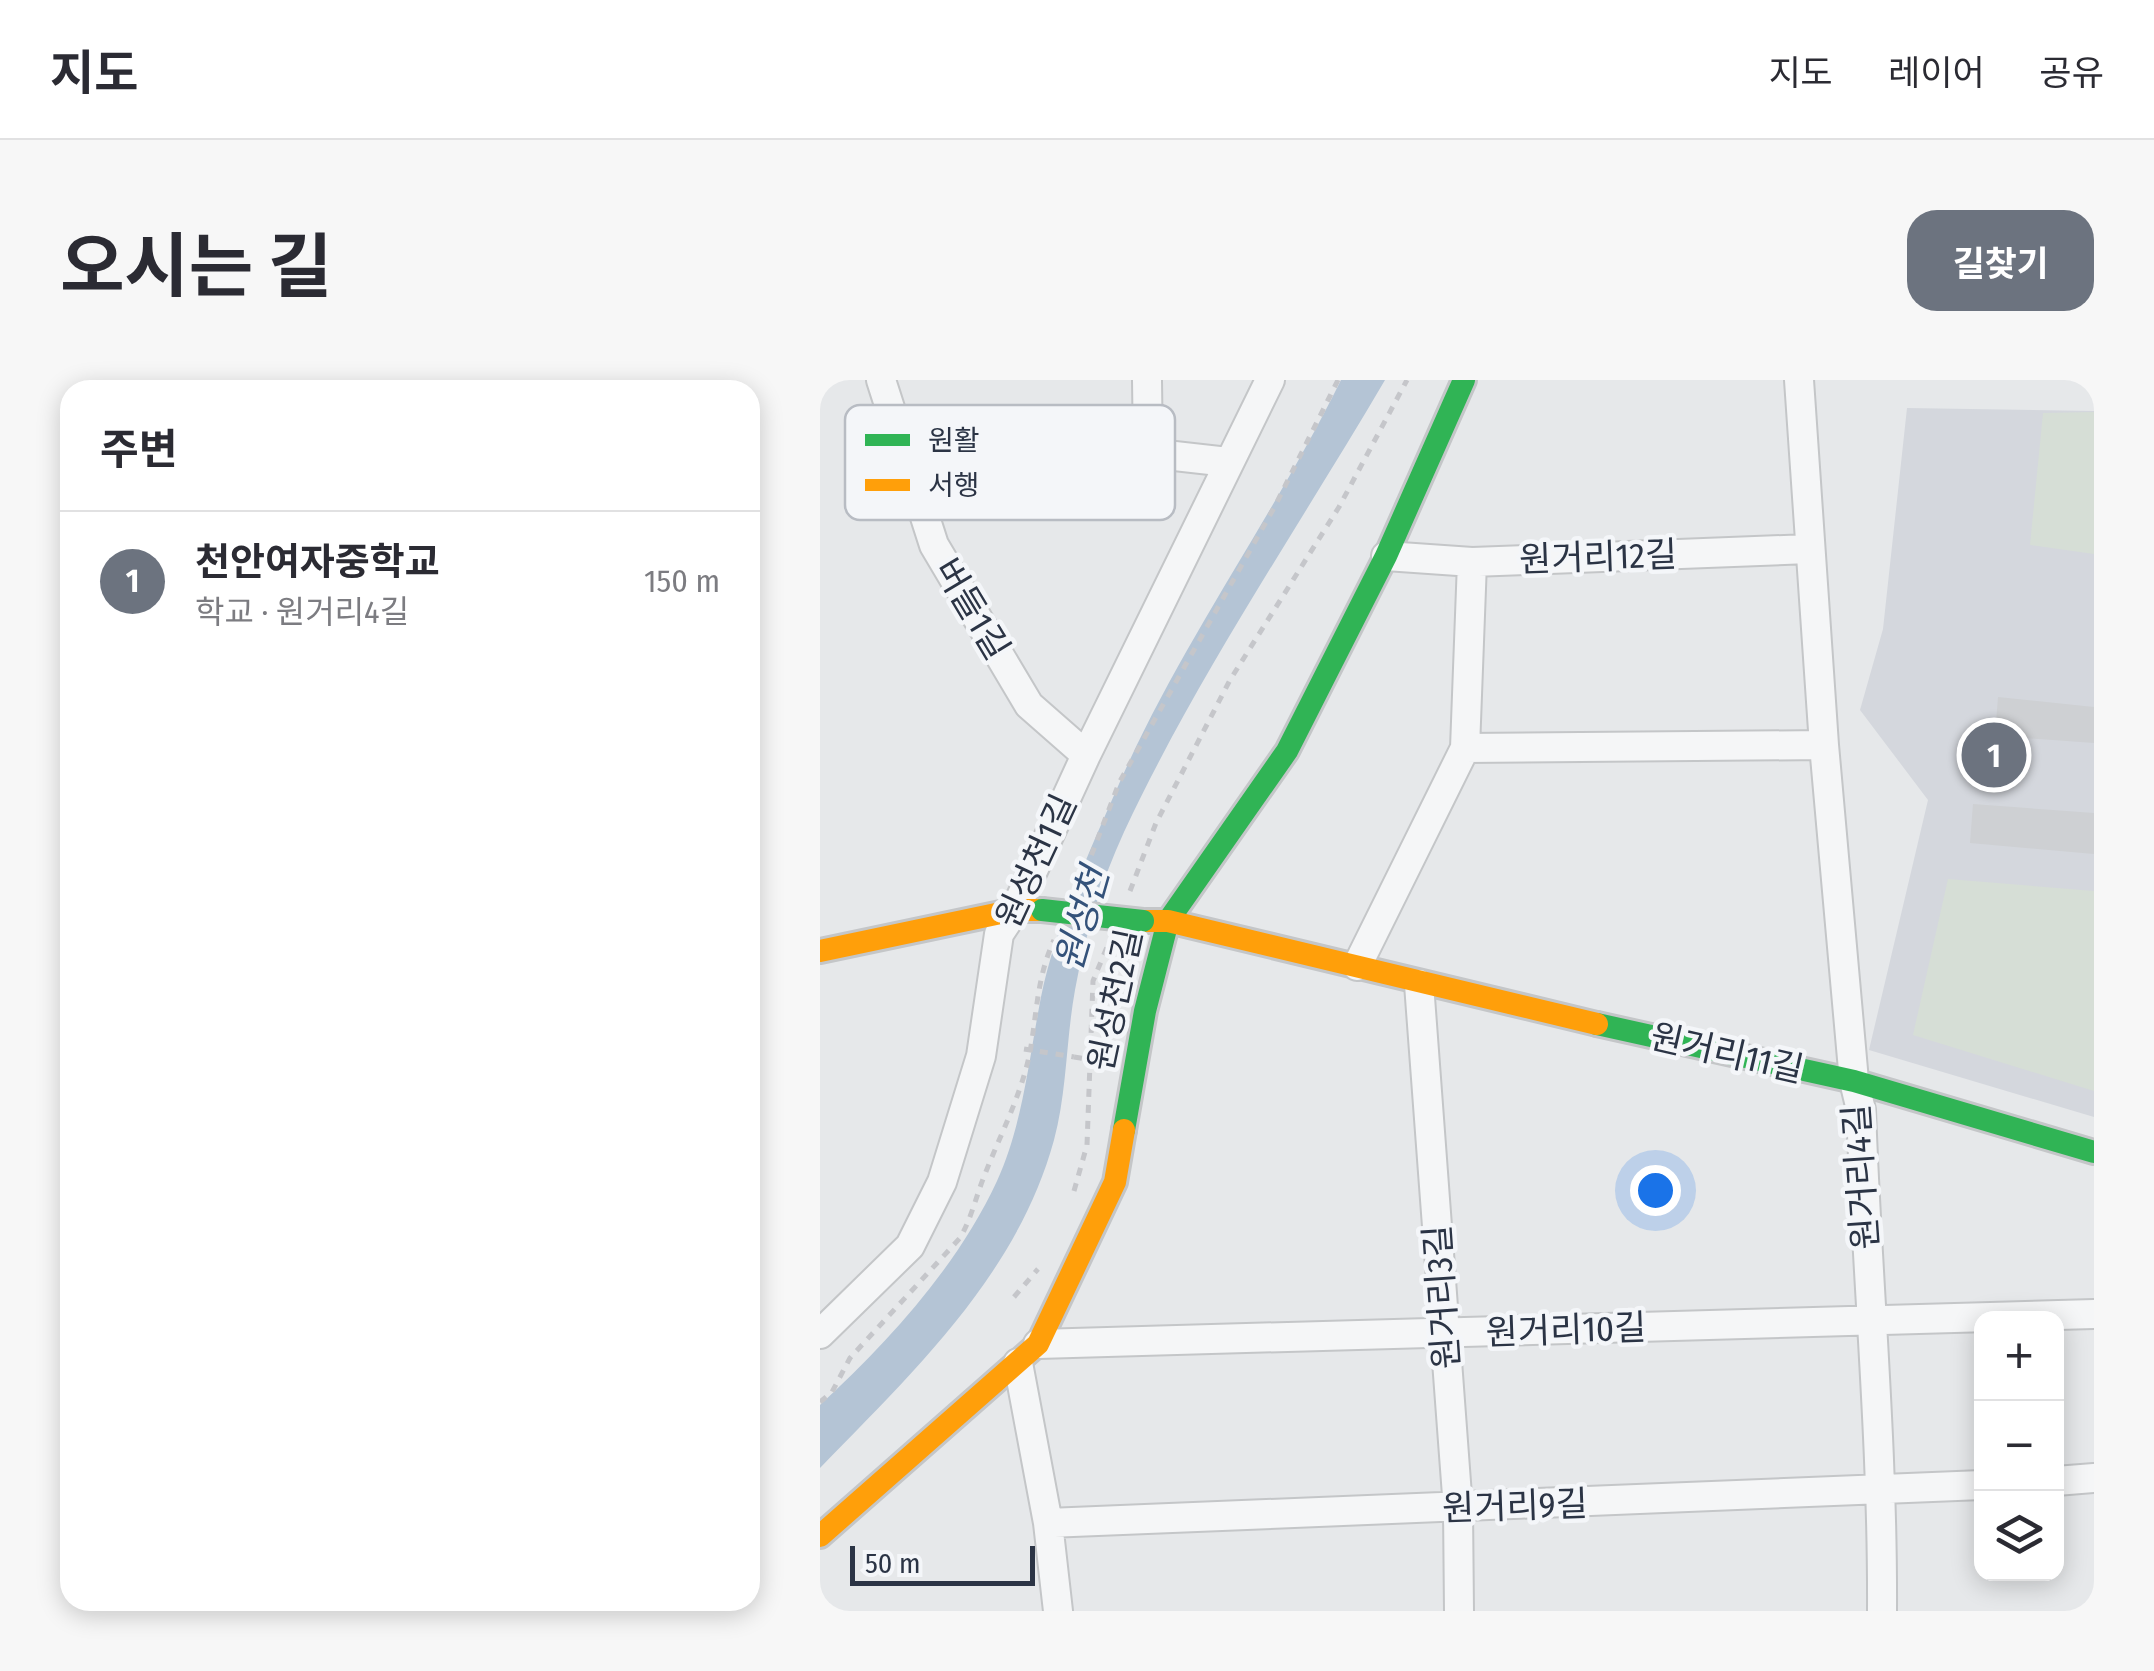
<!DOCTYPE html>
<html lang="ko">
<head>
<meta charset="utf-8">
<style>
  :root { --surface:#fff; --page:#f7f7f7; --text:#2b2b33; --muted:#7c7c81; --line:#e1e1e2; --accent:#6c737f }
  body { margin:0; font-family:"Fira Sans Condensed","Noto Sans KR",sans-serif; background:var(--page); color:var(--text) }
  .controls { position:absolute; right:30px; bottom:30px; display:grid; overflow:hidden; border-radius:20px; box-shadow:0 5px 25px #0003 }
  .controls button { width:90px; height:90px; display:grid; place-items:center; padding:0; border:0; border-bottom:2px solid var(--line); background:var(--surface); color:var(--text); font:50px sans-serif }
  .scale { position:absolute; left:30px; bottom:25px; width:185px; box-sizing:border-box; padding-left:10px; border:5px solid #2b3445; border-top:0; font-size:28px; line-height:35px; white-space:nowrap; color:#2b3445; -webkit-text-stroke:8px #f4f6f9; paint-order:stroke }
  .you { position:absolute; left:835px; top:810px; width:35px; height:35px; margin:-25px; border:8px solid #fff; border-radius:50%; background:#1a73e8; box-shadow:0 0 0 15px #1a73e833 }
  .badge { display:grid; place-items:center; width:65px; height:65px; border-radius:50%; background:var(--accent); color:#fff; font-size:32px; font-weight:700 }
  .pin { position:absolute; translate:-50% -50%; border:5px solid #fff; box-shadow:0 2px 10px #0006 }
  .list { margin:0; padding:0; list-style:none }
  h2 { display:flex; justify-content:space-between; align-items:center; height:130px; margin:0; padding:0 40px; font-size:42px }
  h2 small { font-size:32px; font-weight:400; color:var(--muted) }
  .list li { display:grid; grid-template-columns:65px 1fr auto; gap:30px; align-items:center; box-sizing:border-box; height:140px; padding:0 40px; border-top:2px solid var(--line) }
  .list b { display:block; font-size:38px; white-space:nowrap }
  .list p { margin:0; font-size:32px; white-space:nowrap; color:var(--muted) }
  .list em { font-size:32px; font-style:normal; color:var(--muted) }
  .icon { flex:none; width:55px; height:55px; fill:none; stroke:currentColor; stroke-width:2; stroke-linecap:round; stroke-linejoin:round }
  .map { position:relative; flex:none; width:1274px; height:1231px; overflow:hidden; border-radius:30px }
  header { display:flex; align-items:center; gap:60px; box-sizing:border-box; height:140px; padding:0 50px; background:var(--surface); border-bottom:2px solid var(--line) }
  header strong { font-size:48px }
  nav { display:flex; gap:55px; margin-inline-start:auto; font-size:35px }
  .intro { display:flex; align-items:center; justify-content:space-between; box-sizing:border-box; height:240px; padding:0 60px }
  h1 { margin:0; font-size:70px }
  .button { padding:25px 45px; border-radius:30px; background:var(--accent); color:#fff; font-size:35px; font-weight:700 }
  main { display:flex; gap:60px; padding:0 60px }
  aside { flex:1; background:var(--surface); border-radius:30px; box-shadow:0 5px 25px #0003 }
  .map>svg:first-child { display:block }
  .built { fill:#d4d7dd }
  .green { fill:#d6ded6 }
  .water { fill:#b4c4d5 }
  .building { fill:#ced0d3 }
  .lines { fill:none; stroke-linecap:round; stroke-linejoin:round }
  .street-casing { stroke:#c4c6c8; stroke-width:32 }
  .fast-casing { stroke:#c4c6c8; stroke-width:28 }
  .slow-casing { stroke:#c4c6c8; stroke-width:28 }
  .path { stroke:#c5c6ca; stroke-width:5; stroke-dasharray:8 8; stroke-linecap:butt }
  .street { stroke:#f5f6f7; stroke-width:28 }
  .fast { stroke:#30b455; stroke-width:22 }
  .slow { stroke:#ff9f0a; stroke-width:22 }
  .fast-bridge-casing { stroke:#c4c6c8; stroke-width:28; stroke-linecap:butt }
  .path-bridge { stroke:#c5c6ca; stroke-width:5; stroke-dasharray:8 8; stroke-linecap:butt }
  .fast-bridge { stroke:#30b455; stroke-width:22 }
  .labels { text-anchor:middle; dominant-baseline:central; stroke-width:9; stroke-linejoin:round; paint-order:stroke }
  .street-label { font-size:35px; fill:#2b3445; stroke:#f4f6f9 }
  .water-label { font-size:38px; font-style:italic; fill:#34527a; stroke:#f4f6f9 }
  .key { fill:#f4f6f9; stroke:#b8bcc3; stroke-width:2.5 }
  .key-label { font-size:28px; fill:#2b3445 }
</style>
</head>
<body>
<header>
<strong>지도</strong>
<nav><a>지도</a><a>레이어</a><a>공유</a></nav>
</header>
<div class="intro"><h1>오시는 길</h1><a class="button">길찾기</a></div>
<main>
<aside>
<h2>주변<small></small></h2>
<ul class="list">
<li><span class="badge">1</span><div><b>천안여자중학교</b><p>학교 · 원거리4길</p></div><em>150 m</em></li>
</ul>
</aside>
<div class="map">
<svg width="1274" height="1231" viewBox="0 0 1274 1231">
  <rect width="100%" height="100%" fill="#e6e8ea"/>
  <!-- built -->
  <path class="built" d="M1087 28 1274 31V737L1049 670 1108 420 1040 330 1063 249Z"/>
  <!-- green -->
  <path class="green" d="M1274 32V174L1210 165 1223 33Z
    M1128 499 1274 511V711L1093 655Z"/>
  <!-- water -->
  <path class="water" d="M521 0H565C477 150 378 294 304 452 281 502 265 555 255 610 246 659 247 712 234 760 197 895 94 991 0 1088V1025C69 961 137 887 177 801 203 744 209 678 221 617 236 545 269 472 299 404 360 264 453 138 521 0Z"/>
  <!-- building -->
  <path class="building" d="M1178 317 1274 327V363L1175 356Z
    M1153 424 1274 433V474L1150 463Z"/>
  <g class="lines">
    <!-- street casing -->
    <g class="street-casing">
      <path id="street" d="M61 0 114 165 209 325 266 375
        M327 0 328 73
        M979 0 1004 365 1034 701 1041 730C1047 897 1063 1064 1062 1231
        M86 76 328 73 408 82
        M566 176 652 182 989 169
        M645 368 1004 365
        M537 586 645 368 652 182
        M599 604 638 1129 639 1231
        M0 954 90 866 122 802 161 676 179 554 195 530 266 375 450 0
        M218 964 1274 934
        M198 983 228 1143 238 1231
        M1236 1101 1274 1098
        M228 1143 1162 1105"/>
    </g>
    <!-- fast casing -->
    <g class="fast-casing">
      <path id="fast" d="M777 644 1034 701 1274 772
        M304 750 325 631 348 541 467 371 566 176 644 0"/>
    </g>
    <!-- slow casing -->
    <g class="slow-casing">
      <path id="slow" d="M326 541H348L777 644
        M0 571 195 530H222
        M0 1156 218 964 295 802 304 750"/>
    </g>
    <!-- path -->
    <path class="path" d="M260 505 299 403 455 126 518 0
      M310 511 336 443 410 300 519 127 587 0
      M254 677 273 680
      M254 811 267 765 273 601 287 567
      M194 917 218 889
      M0 1022 12 1012 30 978 140 858C152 837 156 816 165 794 181 753 201 716 210 672 217 632 217 597 234 560"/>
    <!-- street -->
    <use href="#street" class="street"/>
    <!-- fast -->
    <use href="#fast" class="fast"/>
    <!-- slow -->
    <use href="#slow" class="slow"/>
    <!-- fast-bridge casing -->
    <g class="fast-bridge-casing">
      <path id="fast-bridge" d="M222 530 323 541"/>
    </g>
    <!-- path-bridge -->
    <path class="path-bridge" d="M204 669 254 677"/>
    <!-- fast-bridge -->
    <use href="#fast-bridge" class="fast-bridge"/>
  </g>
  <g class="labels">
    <!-- street labels -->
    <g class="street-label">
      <text transform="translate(778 177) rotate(-2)">원거리12길</text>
      <text transform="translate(152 229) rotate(59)">버들1길</text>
      <text transform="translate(216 481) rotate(-65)">원성천1길</text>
      <text transform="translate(295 620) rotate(-78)">원성천2길</text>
      <text transform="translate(907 673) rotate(13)">원거리11길</text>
      <text transform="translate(1041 797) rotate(-94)">원거리4길</text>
      <text transform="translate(622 917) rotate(-94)">원거리3길</text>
      <text transform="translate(746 950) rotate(-2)">원거리10길</text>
      <text transform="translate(695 1126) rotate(-2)">원거리9길</text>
    </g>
    <!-- water labels -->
    <g class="water-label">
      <text transform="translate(262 539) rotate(-74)">원성천</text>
    </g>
  </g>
  <!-- legend -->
  <rect x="25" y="25" width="330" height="115" rx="15" class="key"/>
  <rect x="45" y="54" width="45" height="12" fill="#30b455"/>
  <rect x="45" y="99" width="45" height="12" fill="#ff9f0a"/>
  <g class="key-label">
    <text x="108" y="70">원활</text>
    <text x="108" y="115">서행</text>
  </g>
</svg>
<div class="controls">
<button>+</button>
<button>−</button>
<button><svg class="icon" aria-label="layers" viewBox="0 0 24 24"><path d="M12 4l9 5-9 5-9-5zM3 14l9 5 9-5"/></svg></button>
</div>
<div class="scale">50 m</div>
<div class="you"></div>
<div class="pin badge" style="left:1174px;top:375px">1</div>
</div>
</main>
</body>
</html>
